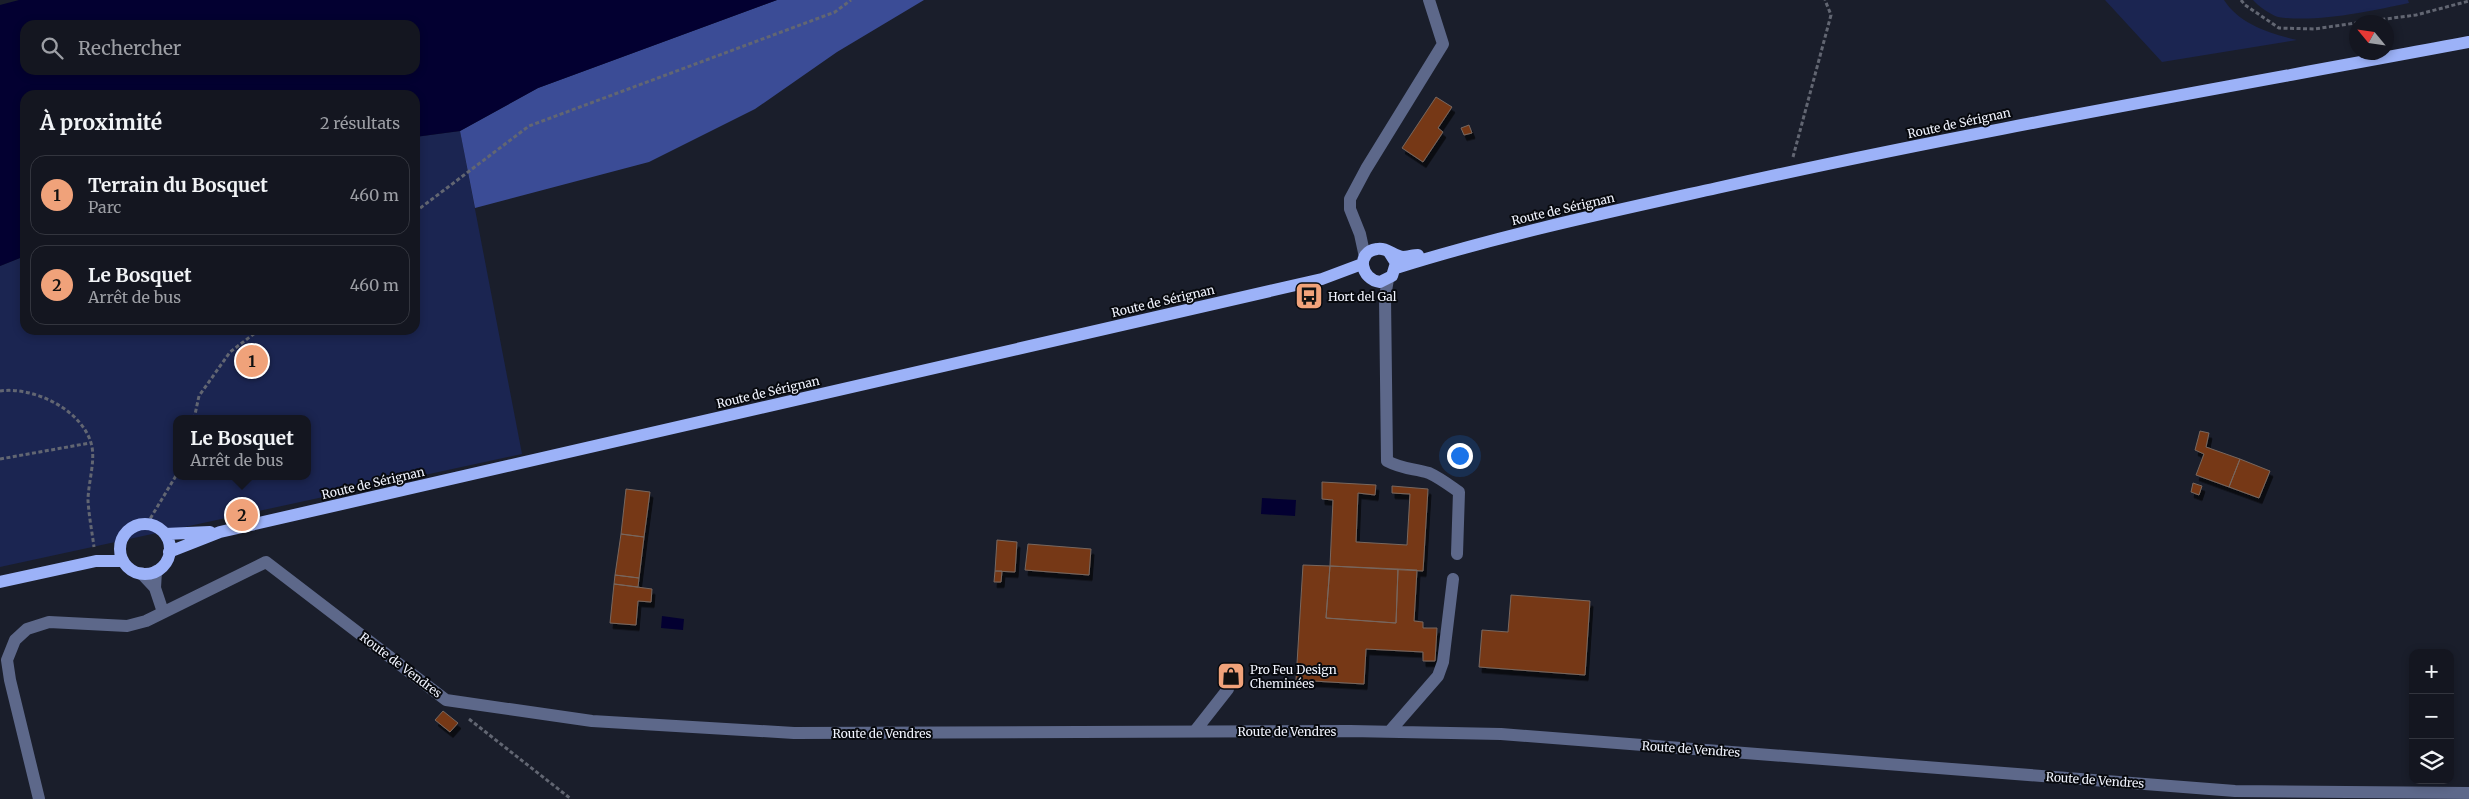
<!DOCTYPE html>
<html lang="fr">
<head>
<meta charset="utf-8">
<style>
  :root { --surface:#141620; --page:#21232d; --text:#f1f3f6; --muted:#9d9fa5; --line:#33353e; --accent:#f0a27a }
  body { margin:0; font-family:Merriweather,serif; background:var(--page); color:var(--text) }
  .controls { position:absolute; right:15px; bottom:15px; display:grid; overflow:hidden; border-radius:10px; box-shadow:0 2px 8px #0003 }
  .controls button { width:45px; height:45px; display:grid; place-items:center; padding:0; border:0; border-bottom:1px solid var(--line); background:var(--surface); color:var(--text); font:25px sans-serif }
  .compass { position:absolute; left:2349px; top:15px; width:45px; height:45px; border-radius:50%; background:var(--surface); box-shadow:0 2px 8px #0003; rotate:299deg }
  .you { position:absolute; left:1459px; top:455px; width:18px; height:18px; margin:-12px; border:4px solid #fff; border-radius:50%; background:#1a73e8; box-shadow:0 0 0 8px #1a73e833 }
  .badge { display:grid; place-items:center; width:32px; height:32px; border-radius:50%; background:var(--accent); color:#111; font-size:16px; font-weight:700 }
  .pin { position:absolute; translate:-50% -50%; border:2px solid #fff; box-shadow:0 1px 5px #0006 }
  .popup { position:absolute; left:173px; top:415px; width:138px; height:65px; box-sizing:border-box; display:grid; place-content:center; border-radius:10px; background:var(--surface); filter:drop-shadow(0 1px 4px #0005); font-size:16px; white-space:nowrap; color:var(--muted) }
  .popup b { font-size:19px; color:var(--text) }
  .popup::after { content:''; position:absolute; left:50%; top:100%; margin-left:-10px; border:10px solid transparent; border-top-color:var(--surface) }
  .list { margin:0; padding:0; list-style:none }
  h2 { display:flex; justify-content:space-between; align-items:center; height:65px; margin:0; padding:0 20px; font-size:21px }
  h2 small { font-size:16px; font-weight:400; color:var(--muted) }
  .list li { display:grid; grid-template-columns:32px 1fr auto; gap:15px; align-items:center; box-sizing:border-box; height:80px; margin:0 10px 10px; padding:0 10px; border:1px solid var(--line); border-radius:15px }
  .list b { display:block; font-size:19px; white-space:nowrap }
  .list p { margin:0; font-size:16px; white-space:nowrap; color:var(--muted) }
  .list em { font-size:16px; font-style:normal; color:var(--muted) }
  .icon { flex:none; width:28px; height:28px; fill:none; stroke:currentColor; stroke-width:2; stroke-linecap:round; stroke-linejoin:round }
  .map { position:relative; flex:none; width:2469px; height:799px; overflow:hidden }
  .search { position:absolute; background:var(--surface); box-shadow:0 2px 8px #0003; left:20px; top:20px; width:400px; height:55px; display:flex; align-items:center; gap:12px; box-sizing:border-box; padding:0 18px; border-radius:15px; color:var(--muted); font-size:19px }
  .panel { position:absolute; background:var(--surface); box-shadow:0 2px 8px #0003; left:20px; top:90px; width:400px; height:245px; border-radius:15px }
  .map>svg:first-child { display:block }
  .green { fill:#1b2551; fill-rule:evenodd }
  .forest { fill:#3b4c96 }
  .water { fill:#030031; fill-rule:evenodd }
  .building { fill:#763916; stroke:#78675f; filter:url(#shadow) }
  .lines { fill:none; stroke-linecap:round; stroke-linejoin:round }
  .path { stroke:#626672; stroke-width:3; stroke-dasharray:4 2.5; stroke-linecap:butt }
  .minor { stroke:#5d688a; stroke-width:12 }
  .major { stroke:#9cb2f8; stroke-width:12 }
  .labels { text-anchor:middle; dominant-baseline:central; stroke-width:4; stroke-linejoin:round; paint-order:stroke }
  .street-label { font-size:12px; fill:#f1f4fe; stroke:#07090e }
  .poi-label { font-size:12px; fill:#f1f4fe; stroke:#07090e; text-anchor:start }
</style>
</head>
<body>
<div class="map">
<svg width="2469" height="799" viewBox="0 0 2469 799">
  <defs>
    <filter id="shadow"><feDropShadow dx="3" dy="5.5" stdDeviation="0" flood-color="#0009"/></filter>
  </defs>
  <rect width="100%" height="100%" fill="#1a1e2b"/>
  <!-- green -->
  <path class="green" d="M2105 0H2224C2239 24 2271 34 2297 40L2162 62Z
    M2253 0H2408L2409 3C2371 11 2317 23 2278 17 2271 15 2258 6 2253 0Z
    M460 131 522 454 0 567V266L25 256V330H415V137ZM177 419H307V476H177Z"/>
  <!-- forest -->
  <path class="forest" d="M777 0H924L837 52 755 109 649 162 475 208 460 131 538 88Z"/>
  <!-- water -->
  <path class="water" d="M19 0H777L538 88 460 131 415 137V95H25V256L0 266V5ZM25 25H415V70H25Z
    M1262 498 1296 500 1295 516 1261 514Z
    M662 616 684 619 683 630 661 628Z"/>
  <!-- building -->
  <path class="building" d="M1436 97 1452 107 1438 128 1443 132 1423 162 1402 148Z
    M1469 125 1472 133 1464 135 1461 128Z
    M2200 431 2209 433 2206 447 2240 459 2229 487 2196 475 2204 454 2195 450Z
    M2240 459 2270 471 2259 498 2229 487Z
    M1322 482 1376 485 1375 495 1358 493 1356 542 1407 545 1410 494 1392 493V486L1428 489 1423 571 1330 566 1333 500 1322 499Z
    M2193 483 2202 486 2199 495 2191 492Z
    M626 489 650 492 644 537 621 534Z
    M621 534 644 537 639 578 615 575Z
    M997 540 1017 542 1015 572 995 571Z
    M1028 544 1091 549 1089 575 1025 570Z
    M1303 565 1330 566 1326 618 1396 623 1398 569 1417 570 1414 621 1423 622V628H1437L1435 661H1423V652L1366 649 1364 684 1296 680Z
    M1330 566 1398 569 1396 623 1326 618Z
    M995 571H1002L1001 582H994Z
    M615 575 639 578 638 587 614 584Z
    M614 584 652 589 651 602 638 601 636 625 610 623Z
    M1511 595 1590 601 1585 675 1479 667 1482 630 1508 632Z
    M443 711 458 723 450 732 435 720Z"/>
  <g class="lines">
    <!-- path -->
    <path class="path" d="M2241 0 2245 5 2279 28 2314 29 2356 23
      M2362 22 2416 15 2469 1
      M1793 157 1831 15 1825 0
      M415 212 529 126 835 12 851 0
      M0 391C34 386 85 411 92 447 95 463 88 484 88 501 89 516 92 532 94 547
      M194 419 199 396 230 352 259 330
      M0 459 90 443
      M147 524 177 474
      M469 719 571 799"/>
    <!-- minor -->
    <path class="minor" d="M1365 257 1360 234 1350 209V199L1366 169 1443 44 1429 0
      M1388 279 1385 297 1387 461C1404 470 1414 468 1429 473 1440 478 1449 485 1459 492L1457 554
      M141 573 155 588 163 612
      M155 588 156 571
      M1195 731 1228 689
      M1390 731 1438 676 1443 662 1453 579
      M39 799 10 680 7 660 15 640 27 629 49 622 127 626 146 621 266 562 446 700 592 721 794 733 1350 731 1501 734 2235 791 2469 793"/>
    <!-- major -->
    <path class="major" d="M1389 252 1396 263 1392 276 1380 282C1361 280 1355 252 1377 249 1386 247 1394 256 1403 257 1407 257 1414 255 1418 255
      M1396 268C1501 235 1609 212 1717 188 1966 132 2218 89 2469 42
      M120 549a25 25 0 1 1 50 0a25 25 0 1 1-50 0Z
      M165 534 210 532
      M169 552 220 532 1322 279 1362 264
      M0 582 96 561H123"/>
  </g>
  <!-- icons -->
  <defs>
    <g id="bus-square" transform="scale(1.4375)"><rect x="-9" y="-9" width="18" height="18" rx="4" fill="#f0a27a" stroke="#07090e"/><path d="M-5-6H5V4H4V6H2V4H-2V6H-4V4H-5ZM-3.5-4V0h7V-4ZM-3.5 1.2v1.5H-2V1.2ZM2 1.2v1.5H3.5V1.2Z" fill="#111"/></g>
    <g id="shop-square" transform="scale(1.4375)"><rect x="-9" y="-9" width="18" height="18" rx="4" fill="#f0a27a" stroke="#07090e"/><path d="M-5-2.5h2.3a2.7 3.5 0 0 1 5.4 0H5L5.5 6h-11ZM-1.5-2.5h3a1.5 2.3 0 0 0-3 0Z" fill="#111"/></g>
  </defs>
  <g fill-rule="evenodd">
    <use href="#bus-square" x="1309" y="296"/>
    <use href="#shop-square" x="1231" y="676"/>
  </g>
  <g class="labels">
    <!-- street labels -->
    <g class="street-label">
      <text transform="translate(1959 123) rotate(-12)">Route de Sérignan</text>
      <text transform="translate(1563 209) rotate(-13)">Route de Sérignan</text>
      <text transform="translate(1163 301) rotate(-13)">Route de Sérignan</text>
      <text transform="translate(768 392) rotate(-13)">Route de Sérignan</text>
      <text transform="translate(373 483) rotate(-13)">Route de Sérignan</text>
      <text transform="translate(401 665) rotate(37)">Route de Vendres</text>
      <text x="1287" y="731">Route de Vendres</text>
      <text x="882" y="733">Route de Vendres</text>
      <text transform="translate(1691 749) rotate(4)">Route de Vendres</text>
      <text transform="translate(2095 780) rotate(4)">Route de Vendres</text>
    </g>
    <!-- poi labels -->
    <g class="poi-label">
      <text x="1328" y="296">Hort del Gal</text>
      <text x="1250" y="669">Pro Feu Design<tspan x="1250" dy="14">Cheminées</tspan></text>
    </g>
  </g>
</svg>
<div class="controls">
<button>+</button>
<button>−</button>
<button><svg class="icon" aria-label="layers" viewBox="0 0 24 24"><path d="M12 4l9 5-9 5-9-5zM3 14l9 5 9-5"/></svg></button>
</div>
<svg class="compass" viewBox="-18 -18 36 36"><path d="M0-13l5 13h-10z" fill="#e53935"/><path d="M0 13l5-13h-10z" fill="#9d9fa5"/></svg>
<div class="you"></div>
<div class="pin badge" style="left:252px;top:361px">1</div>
<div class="pin badge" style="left:242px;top:515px">2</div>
<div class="popup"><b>Le Bosquet</b>Arrêt de bus</div>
<div class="search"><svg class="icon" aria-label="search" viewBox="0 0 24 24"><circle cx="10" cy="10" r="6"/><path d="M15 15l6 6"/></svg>Rechercher</div>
<section class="panel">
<h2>À proximité<small>2 résultats</small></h2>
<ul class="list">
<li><span class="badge">1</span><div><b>Terrain du Bosquet</b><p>Parc</p></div><em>460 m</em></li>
<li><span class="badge">2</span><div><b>Le Bosquet</b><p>Arrêt de bus</p></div><em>460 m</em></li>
</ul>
</section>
</div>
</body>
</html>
